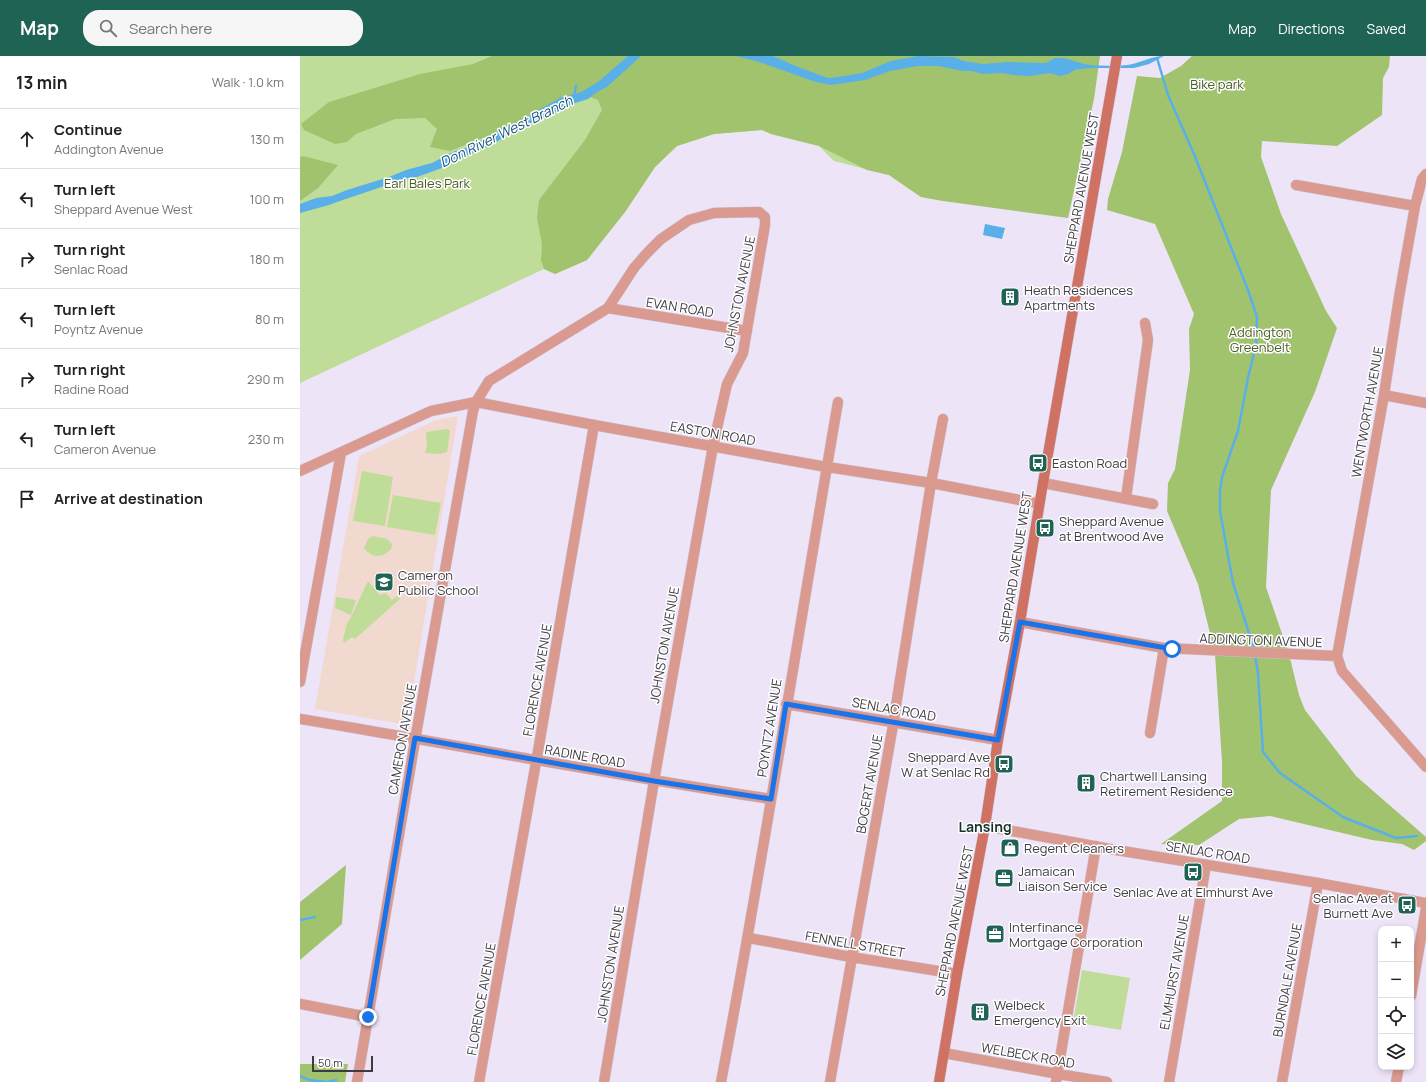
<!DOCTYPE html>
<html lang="en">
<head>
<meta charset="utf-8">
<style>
  :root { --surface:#fff; --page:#f6f6f6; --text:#222; --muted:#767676; --line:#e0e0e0; --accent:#1f6354 }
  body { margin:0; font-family:Manrope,sans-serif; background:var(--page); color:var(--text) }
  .controls { position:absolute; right:12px; bottom:12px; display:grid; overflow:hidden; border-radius:8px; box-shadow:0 2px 6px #0003 }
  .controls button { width:36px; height:36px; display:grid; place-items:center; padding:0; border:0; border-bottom:1px solid var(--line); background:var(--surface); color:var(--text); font:20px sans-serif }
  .scale { position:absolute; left:12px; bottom:10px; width:61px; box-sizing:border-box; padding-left:4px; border:2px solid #3e3b42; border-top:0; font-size:11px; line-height:14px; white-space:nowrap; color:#3e3b42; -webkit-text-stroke:3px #fff; paint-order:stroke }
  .stop { position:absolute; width:12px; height:12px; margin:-9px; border:3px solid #1a73e8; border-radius:50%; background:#fff }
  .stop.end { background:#1a73e8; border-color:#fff; box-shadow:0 1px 4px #0008 }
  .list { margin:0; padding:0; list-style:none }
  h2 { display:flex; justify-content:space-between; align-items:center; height:52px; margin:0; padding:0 16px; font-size:17px }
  h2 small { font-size:13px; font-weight:400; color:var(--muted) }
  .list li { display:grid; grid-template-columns:26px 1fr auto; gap:12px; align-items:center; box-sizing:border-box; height:60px; padding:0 16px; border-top:1px solid var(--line) }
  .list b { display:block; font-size:15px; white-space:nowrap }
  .list p { margin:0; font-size:13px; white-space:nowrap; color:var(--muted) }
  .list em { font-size:13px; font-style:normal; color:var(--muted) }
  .icon { flex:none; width:22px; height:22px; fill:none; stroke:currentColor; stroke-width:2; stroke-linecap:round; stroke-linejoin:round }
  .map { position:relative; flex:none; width:1126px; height:1026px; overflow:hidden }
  header { display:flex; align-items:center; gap:24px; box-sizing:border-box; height:56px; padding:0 20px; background:var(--accent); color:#fff }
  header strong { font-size:19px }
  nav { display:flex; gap:22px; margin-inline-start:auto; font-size:14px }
  .search { width:280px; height:36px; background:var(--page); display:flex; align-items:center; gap:10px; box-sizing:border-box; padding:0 14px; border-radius:16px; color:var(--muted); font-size:15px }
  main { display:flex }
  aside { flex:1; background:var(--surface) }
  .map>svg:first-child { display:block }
  .education { fill:#f1d9d0 }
  .green { fill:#bfdc98 }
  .forest { fill:#a2c36e }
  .water { fill:#59afe8 }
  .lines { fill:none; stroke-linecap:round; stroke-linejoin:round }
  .stream { stroke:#59afe8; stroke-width:2.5 }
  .minor-casing { stroke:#cac2d3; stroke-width:11 }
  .tertiary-casing { stroke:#cac2d3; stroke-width:11 }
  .secondary-casing { stroke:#cac2d3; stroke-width:11 }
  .minor { stroke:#db9a8f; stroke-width:10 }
  .tertiary { stroke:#db9a8f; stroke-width:10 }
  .secondary { stroke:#cf7163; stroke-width:10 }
  .route { stroke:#1a73e8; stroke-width:5 }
  .labels { text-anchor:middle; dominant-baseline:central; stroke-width:3; stroke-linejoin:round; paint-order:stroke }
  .park-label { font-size:13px; fill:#475c21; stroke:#fff }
  .street-label { font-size:13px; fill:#3e3b42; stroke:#fff }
  .poi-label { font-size:13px; fill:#3e3b42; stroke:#fff; text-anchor:start }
  .water-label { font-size:14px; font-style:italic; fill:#14547b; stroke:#fff }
  .neighbourhood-label { font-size:14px; font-weight:bold; fill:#13322b; stroke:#fff }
</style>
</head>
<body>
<header>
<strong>Map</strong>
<div class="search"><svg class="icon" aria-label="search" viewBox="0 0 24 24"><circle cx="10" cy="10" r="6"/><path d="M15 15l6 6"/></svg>Search here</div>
<nav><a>Map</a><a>Directions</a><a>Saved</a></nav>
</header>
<main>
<aside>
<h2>13 min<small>Walk · 1.0 km</small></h2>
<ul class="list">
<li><svg class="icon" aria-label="ahead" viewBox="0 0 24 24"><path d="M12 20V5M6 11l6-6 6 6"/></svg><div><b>Continue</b><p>Addington Avenue</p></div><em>130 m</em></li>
<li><svg class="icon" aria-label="left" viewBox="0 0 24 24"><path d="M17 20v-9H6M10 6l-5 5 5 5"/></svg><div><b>Turn left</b><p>Sheppard Avenue West</p></div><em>100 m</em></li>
<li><svg class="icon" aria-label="right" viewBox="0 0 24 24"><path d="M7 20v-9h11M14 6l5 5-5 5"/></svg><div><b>Turn right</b><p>Senlac Road</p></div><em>180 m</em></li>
<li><svg class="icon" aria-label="left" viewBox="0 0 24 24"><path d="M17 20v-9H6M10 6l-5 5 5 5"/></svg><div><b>Turn left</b><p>Poyntz Avenue</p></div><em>80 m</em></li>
<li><svg class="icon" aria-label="right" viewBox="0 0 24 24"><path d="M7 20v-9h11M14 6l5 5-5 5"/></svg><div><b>Turn right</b><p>Radine Road</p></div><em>290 m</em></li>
<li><svg class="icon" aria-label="left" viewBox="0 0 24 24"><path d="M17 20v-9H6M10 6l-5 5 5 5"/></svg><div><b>Turn left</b><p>Cameron Avenue</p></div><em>230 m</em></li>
<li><svg class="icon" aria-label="arrive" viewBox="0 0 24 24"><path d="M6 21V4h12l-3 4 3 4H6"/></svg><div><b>Arrive at destination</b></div></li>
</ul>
</aside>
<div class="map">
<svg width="1126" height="1026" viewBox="0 0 1126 1026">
  <rect width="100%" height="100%" fill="#ede4f7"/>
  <!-- education -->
  <path class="education" d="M158 360 107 669 15 653 59 400 136 364Z"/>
  <!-- green -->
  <path class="green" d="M0 0H800L643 145 621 141 589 119 534 105 519 90 471 78 462 74 414 78 377 90 355 111 325 156 287 204 255 218 244 213 0 327Z
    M147 373 150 375 147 396 140 398 125 397 127 390 126 376Z
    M62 415 93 421 85 470 53 465Z
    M93 439 141 447 135 479 87 471Z
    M73 480 87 483 92 488 91 493C82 502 73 503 64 492L68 483Z
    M68 525 80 539 86 537 92 544 97 540 100 543 55 583 52 581 44 587 43 584 47 567 50 563Z
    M36 541 56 544 51 559 35 552Z
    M782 914 830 922 821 974 773 966Z"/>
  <!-- forest -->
  <path class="forest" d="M192 0H800L794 43 768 162 643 145 621 141 589 119 567 114 519 90 471 78 462 74 414 78 377 90 355 111 325 156 287 204 255 218 244 213 241 204 242 188 237 162 239 144 285 84 302 54 298 44 282 38 256 47 196 77 150 95 130 91 137 73 125 62 95 63 56 78 47 86 35 88 4 74 1 68 29 46 120 18 173 8Z
    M892 0H1090L1089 11 1083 22 1082 59 1037 90 962 85 961 101 981 158 1026 255 1037 272 1015 336 971 434 966 531 989 598 999 639 1005 654 1056 720 1126 781V785L1114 794 1102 788 1072 784 970 760 939 763 899 789 861 788 922 745V706L915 598 898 528 867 455 868 427 875 413 890 314 889 273 894 258 855 168 807 154 808 143 822 96 837 20 860 22 881 10Z
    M3 100 38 109 18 132 0 145V101Z
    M46 809 42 868 0 904V846Z
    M0 1008H48L45 1026H0Z"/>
  <!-- water -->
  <path class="water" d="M328 0H341L307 31 297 36 288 43 272 48 246 61 237 63 227 69 213 75 195 87 156 104 142 112 117 121 105 123 37 146 29 149 0 157V148L16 142 32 140 47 134 89 121 106 114 132 107 155 95 166 92 185 82 214 69 230 59 260 42 281 36 298 26Z
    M436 0H473L498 11 528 22 538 21 562 17 591 5 618 0 654 1 664 5 683 8 708 6 745 7C750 6 752 2 756 2 766 1 775 6 784 8 794 10 817 10 828 9 840 7 852 0 864 0L849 8 834 12H789L775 14 768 18 760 20 750 17 730 20 713 19 701 17 683 18 672 15H663L638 10H618L590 15 565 24 531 29 516 26 456 5Z
    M685 168 705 172 702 183 683 179Z"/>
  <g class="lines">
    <!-- stream -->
    <path class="stream" d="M857 2 868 39 894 98 948 234 957 261 956 289 948 322 938 375 922 421 920 435V455L933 527 954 593
      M274 41 276 30
      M955 598 958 618 963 696 980 717 1043 761 1096 782 1117 780
      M0 864 15 861
      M0 1020 9 1024 27 1026
      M28 1026 36 1024"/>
    <!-- minor casing -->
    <g class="minor-casing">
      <path id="minor" d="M996 129 1115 150
        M308 252 447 275
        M1084 339 1126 347
        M0 415 131 355 176 346 294 369 521 410 631 427 730 446 739 447
        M743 427 853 448
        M826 442 848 284 845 267
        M720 566 864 592 1037 600
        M1037 600 1084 339 1099 241 1115 150 1122 123 1126 118
        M1037 600 1042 615 1126 711
        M0 626 41 397
        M486 648 698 684
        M0 663C157 689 313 719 471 743
        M850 677 864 592
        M449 882 551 901 657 918
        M1111 940 1126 852
        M0 948 68 961
        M644 997 758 1018 807 1026
        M57 1026 117 673 173 355 176 346 189 325 308 252 334 212 347 197 361 183 389 164 414 157 459 156 465 161V169L443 297 427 328 413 390 354 725 304 1026
        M179 1026 238 695 294 369
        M421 1026C464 800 499 572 538 346
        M530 1026 592 675 631 427 643 363
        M756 1026 796 790
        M869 1026 906 809
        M982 1026 1018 827
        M1096 1026 1099 1011"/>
    </g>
    <!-- tertiary casing -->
    <g class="tertiary-casing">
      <path id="tertiary" d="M685 770 810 793 1018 827 1126 847"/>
    </g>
    <!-- secondary casing -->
    <g class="secondary-casing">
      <path id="secondary" d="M639 1026 657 918 685 770 698 684 720 566 743 427 817 0"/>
    </g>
    <!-- minor -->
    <use href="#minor" class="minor"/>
    <!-- tertiary -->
    <use href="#tertiary" class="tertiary"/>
    <!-- secondary -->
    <use href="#secondary" class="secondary"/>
  </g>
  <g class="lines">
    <!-- route -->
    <path class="route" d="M68 961 115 682 354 725 471 743 486 648 698 684 720 566 872 593"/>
  </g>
  <!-- icons -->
  <defs>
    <g id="building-square" transform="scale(1)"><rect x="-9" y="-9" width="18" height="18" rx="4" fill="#1f6354" stroke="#fff"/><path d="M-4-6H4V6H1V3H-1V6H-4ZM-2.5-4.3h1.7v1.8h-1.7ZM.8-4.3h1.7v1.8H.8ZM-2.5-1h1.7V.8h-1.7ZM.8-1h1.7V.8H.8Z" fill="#fff"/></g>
    <g id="bus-square" transform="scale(1)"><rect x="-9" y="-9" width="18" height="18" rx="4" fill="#1f6354" stroke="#fff"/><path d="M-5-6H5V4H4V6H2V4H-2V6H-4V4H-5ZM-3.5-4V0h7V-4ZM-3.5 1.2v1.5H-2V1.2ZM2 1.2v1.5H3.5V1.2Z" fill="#fff"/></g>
    <g id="school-square" transform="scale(1)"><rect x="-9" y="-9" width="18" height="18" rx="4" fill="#1f6354" stroke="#fff"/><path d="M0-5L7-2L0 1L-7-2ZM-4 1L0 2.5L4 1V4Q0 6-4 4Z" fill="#fff"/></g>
    <g id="shop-square" transform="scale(1)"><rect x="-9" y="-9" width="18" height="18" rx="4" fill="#1f6354" stroke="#fff"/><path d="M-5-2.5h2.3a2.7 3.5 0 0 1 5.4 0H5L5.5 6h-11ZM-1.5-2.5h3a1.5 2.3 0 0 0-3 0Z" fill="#fff"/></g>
    <g id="office-square" transform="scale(1)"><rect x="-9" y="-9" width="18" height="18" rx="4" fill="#1f6354" stroke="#fff"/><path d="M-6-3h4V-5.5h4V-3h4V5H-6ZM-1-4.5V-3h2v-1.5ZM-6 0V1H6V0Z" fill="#fff"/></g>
  </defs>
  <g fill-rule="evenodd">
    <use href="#building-square" x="710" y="241"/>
    <use href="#bus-square" x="738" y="407"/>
    <use href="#bus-square" x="745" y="472"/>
    <use href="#school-square" x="84" y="526"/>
    <use href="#bus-square" x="704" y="708"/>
    <use href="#building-square" x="786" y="727"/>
    <use href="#shop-square" x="710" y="792"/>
    <use href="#bus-square" x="893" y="816"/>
    <use href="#office-square" x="704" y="822"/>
    <use href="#bus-square" x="1107" y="849"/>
    <use href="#office-square" x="695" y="878"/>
    <use href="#building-square" x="680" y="956"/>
  </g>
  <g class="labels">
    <!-- park labels -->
    <g class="park-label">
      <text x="917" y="28">Bike park</text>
      <text x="127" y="127">Earl Bales Park</text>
      <text x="960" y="276">Addington<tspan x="960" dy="15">Greenbelt</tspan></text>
    </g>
    <!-- street labels -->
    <g class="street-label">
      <text transform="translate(781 132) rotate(-80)">SHEPPARD AVENUE WEST</text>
      <text transform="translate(439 238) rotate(-79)">JOHNSTON AVENUE</text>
      <text transform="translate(380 251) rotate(9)">EVAN ROAD</text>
      <text transform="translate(1067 356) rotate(-80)">WENTWORTH AVENUE</text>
      <text transform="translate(413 377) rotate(10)">EASTON ROAD</text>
      <text transform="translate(715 511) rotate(-81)">SHEPPARD AVENUE WEST</text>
      <text transform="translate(961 584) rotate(2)">ADDINGTON AVENUE</text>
      <text transform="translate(364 589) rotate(-80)">JOHNSTON AVENUE</text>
      <text transform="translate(237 624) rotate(-80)">FLORENCE AVENUE</text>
      <text transform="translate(594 653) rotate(10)">SENLAC ROAD</text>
      <text transform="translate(469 672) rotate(-81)">POYNTZ AVENUE</text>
      <text transform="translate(102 683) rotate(-80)">CAMERON AVENUE</text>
      <text transform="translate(285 700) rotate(10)">RADINE ROAD</text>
      <text transform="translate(569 728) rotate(-80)">BOGERT AVENUE</text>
      <text transform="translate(908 796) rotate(9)">SENLAC ROAD</text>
      <text transform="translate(654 865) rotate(-79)">SHEPPARD AVENUE WEST</text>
      <text transform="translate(555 888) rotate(10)">FENNELL STREET</text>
      <text transform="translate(310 908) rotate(-81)">JOHNSTON AVENUE</text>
      <text transform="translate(874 916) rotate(-80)">ELMHURST AVENUE</text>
      <text transform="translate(987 924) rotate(-80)">BURNDALE AVENUE</text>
      <text transform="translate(181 943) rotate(-80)">FLORENCE AVENUE</text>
      <text transform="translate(728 999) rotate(10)">WELBECK ROAD</text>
    </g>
    <!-- poi labels -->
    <g class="poi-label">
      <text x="724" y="234">Heath Residences<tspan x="724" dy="15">Apartments</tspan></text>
      <text x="752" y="407">Easton Road</text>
      <text x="759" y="465">Sheppard Avenue<tspan x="759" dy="15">at Brentwood Ave</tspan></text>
      <text x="98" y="519">Cameron<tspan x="98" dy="15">Public School</tspan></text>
      <text x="690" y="701" text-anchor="end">Sheppard Ave<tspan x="690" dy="15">W at Senlac Rd</tspan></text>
      <text x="800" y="720">Chartwell Lansing<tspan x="800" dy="15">Retirement Residence</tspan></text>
      <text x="724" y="792">Regent Cleaners</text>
      <text x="718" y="815">Jamaican<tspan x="718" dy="15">Liaison Service</tspan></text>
      <text x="893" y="836" text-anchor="middle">Senlac Ave at Elmhurst Ave</text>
      <text x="1093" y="842" text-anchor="end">Senlac Ave at<tspan x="1093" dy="15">Burnett Ave</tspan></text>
      <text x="709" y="871">Interfinance<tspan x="709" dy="15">Mortgage Corporation</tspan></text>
      <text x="694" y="949">Welbeck<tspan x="694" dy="15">Emergency Exit</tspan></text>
    </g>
    <!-- water labels -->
    <g class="water-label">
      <text transform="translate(206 75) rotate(-26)">Don River West Branch</text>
    </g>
    <!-- neighbourhood labels -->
    <g class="neighbourhood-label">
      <text x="685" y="770">Lansing</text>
    </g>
  </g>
</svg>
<div class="controls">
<button>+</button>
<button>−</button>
<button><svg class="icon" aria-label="locate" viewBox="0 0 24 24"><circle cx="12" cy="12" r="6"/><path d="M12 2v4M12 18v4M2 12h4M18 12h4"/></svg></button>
<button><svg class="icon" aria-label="layers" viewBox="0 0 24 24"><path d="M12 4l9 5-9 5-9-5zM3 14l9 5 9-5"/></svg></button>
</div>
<div class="scale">50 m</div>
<div class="stop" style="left:872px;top:593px"></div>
<div class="stop end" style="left:68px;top:961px"></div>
</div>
</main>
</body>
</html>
